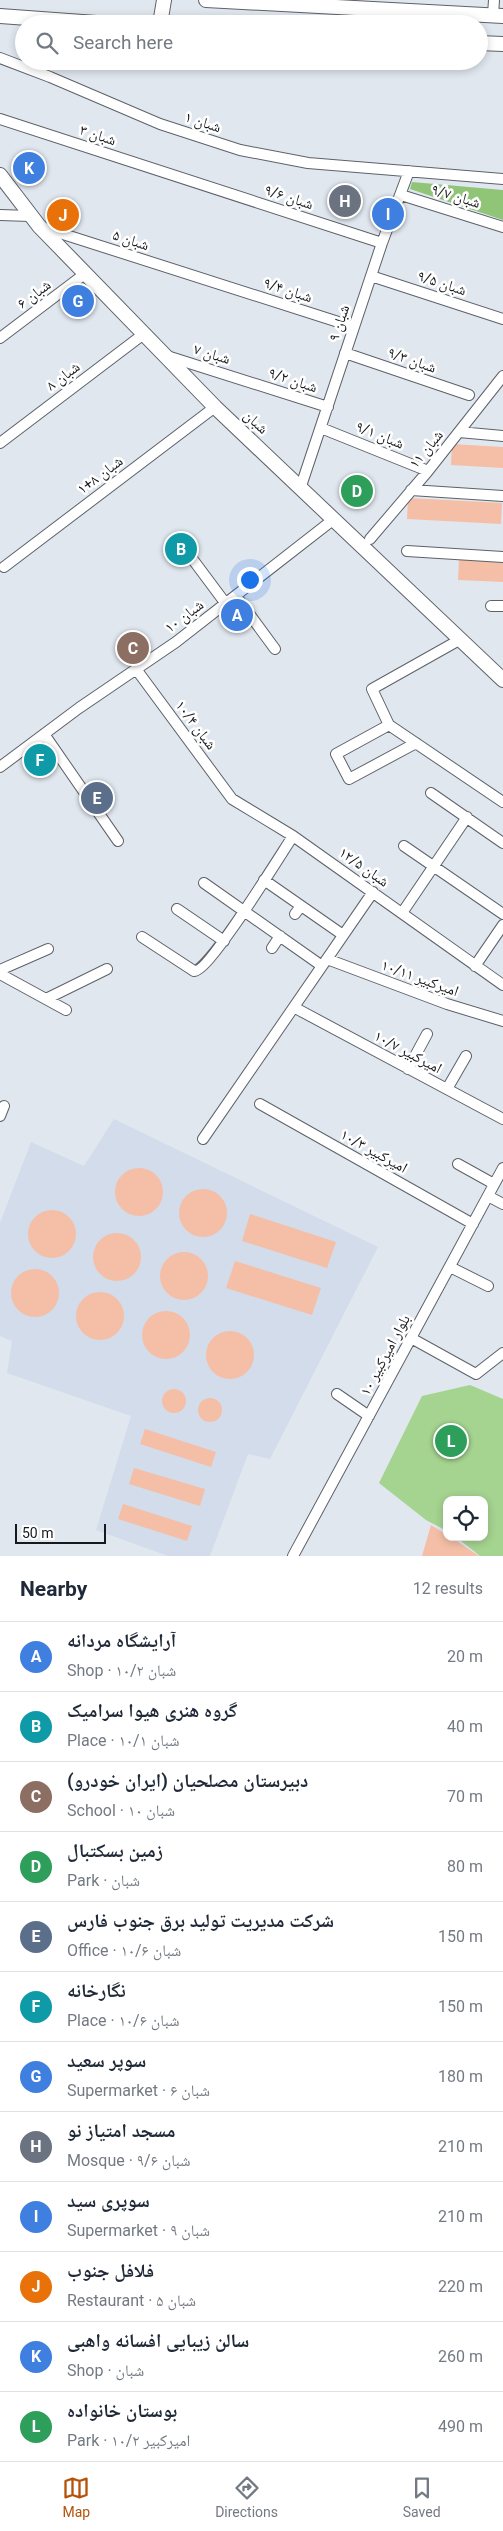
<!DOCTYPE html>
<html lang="en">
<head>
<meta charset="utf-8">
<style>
  :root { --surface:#fff; --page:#f6f6f7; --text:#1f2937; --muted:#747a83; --line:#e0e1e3; --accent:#b45309 }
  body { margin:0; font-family:Roboto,"Noto Naskh Arabic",sans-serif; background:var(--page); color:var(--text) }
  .controls { position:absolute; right:15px; bottom:15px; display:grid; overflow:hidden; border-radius:10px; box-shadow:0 2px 8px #0003 }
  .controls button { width:45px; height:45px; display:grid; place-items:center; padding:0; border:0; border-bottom:1px solid var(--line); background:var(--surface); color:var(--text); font:25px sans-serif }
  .scale { position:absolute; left:15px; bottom:12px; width:91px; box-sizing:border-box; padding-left:5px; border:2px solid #17191c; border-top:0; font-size:14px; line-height:18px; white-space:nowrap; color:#17191c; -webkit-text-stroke:4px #fff; paint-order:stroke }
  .you { position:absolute; left:249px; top:579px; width:18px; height:18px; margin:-12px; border:4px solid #fff; border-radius:50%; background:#1a73e8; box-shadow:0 0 0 8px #1a73e833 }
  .badge { display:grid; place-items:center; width:32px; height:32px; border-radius:50%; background:var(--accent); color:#fff; font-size:16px; font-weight:700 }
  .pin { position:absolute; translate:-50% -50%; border:2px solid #fff; box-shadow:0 1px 5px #0006 }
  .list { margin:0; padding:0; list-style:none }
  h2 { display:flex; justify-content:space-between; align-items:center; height:65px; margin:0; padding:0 20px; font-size:21px }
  h2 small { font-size:16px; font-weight:400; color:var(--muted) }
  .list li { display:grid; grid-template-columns:32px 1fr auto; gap:15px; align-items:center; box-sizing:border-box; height:70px; padding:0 20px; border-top:1px solid var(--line) }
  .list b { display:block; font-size:19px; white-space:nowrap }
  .list p { margin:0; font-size:16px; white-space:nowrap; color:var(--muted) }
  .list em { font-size:16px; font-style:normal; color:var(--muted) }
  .icon { flex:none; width:28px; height:28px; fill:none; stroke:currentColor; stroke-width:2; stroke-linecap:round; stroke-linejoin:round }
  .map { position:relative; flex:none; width:503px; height:1556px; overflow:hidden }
  .search { position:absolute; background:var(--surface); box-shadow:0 2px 8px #0003; left:15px; right:15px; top:15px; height:55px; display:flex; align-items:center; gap:12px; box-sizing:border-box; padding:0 18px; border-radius:28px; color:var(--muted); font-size:19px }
  .sheet { height:905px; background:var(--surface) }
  nav { display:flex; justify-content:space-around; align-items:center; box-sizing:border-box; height:70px; border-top:1px solid var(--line); background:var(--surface); font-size:14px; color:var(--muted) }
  nav a { display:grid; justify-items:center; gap:2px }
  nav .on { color:var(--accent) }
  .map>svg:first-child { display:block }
  .built { fill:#d2dceb }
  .green { fill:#a5d390 }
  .forest { fill:#90c477 }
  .building { fill:#f4bfa6 }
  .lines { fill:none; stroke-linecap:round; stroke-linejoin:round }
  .street-casing { stroke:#5d6269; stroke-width:12 }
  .secondary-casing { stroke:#5d6269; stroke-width:16 }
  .street { stroke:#fff; stroke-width:10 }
  .secondary { stroke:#fff; stroke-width:14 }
  .labels { text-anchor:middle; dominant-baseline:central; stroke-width:5; stroke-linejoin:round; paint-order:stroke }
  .street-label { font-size:15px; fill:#17191c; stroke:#fff }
</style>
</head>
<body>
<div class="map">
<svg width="503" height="1556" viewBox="0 0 503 1556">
  <rect width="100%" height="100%" fill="#e1e7ef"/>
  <!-- built -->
  <path class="built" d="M114 1119 378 1247 270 1459 248 1454 210 1556H168L96 1530 131 1416 7 1373 12 1341 0 1336V1223L31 1142 84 1166Z"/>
  <!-- green -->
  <path class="green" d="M470 1385 503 1399V1556H480L456 1537H484V1500H447V1531L426 1520 379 1483 422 1396Z"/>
  <!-- forest -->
  <path class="forest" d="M412 182 503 190V220L410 189Z"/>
  <!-- building -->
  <path class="building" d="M452 444 503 447V468L451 465Z
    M408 498 502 503 501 524 407 519Z
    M459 559 503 561V582L458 580Z
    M115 1192a24 24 0 1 1 48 0a24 24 0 1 1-48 0Z
    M179 1213a24 24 0 1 1 48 0a24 24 0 1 1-48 0Z
    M28 1234a24 24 0 1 1 48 0a24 24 0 1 1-48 0Z
    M250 1214 336 1242 327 1268 242 1241Z
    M93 1257a24 24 0 1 1 48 0a24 24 0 1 1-48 0Z
    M160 1276a24 24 0 1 1 48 0a24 24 0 1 1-48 0Z
    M235 1261 321 1288 312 1315 226 1288Z
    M11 1293a24 24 0 1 1 48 0a24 24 0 1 1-48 0Z
    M76 1316a24 24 0 1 1 48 0a24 24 0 1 1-48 0Z
    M142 1335a24 24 0 1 1 48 0a24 24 0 1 1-48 0Z
    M206 1355a24 24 0 1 1 48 0a24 24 0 1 1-48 0Z
    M162 1401a12 12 0 1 1 24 0a12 12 0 1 1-24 0Z
    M198 1410a12 12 0 1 1 24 0a12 12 0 1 1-24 0Z
    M145 1429 216 1452 211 1467 140 1444Z
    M134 1468 205 1489 200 1506 129 1484Z
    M123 1504 192 1526 187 1541 118 1519Z
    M431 1525 447 1535V1537H451L479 1556H422Z"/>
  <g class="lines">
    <!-- street casing -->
    <g class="street-casing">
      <path id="street" d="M493 15 494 0
        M0 58 50 77 160 124 240 150 308 163 503 179
        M0 119 382 243
        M401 195 503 227
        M0 215 30 216
        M41 227 354 327
        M371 276 503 319
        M0 338 86 273
        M345 353 469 395
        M167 356 328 407
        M321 428 428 471
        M459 432 503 436
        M0 443 145 333
        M301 486 382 243 409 171
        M411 490 503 496
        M370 539 428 471 503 376
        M182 545 226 604
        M407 551 503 557
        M4 567 215 407
        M236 596 275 649
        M491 606H503
        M461 639 372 689 389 725 503 802
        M136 669 232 799 293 836 503 985
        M389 725 336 754 349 779 416 743
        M44 734 118 841
        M0 767 79 708 176 642 334 519
        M431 793 503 843
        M404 846 503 914
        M264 880 343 935
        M204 883 322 966
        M177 909 224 941
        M402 913 467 817
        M295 914 301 906
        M142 937 194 971C208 973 281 854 293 836
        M272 948 280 936
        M327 959 447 1004 503 1021
        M475 966 503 925
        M0 970 48 949
        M0 974 66 1010
        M46 999 107 969
        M299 1010 503 1119
        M408 1069 427 1034
        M447 1089 466 1056
        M260 1104 473 1224
        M0 1116 4 1106
        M203 1139 373 892
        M458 1164 494 1184
        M488 1196 503 1204
        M450 1267 488 1286
        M411 1338 476 1374 503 1353
        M337 1394 369 1416
        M293 1556 503 1168"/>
    </g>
    <!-- secondary casing -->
    <g class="secondary-casing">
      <path id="secondary" d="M206 0 503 16
        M0 16 110 24
        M160 24 164 0
        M479 43 503 44
        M0 175 39 226 215 407 503 680"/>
    </g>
    <!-- street -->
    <use href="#street" class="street"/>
    <!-- secondary -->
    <use href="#secondary" class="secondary"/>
  </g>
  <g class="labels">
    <!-- street labels -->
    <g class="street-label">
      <text transform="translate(203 122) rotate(18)">۱ شبان</text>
      <text transform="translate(98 135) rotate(18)">۳ شبان</text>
      <text transform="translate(456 196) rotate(17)">۹/۷ شبان</text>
      <text transform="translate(289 197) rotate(18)">۹/۶ شبان</text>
      <text transform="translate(131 240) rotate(18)">۵ شبان</text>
      <text transform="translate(442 283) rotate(18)">۹/۵ شبان</text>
      <text transform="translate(288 290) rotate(18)">۹/۴ شبان</text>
      <text transform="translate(34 294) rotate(-37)">۶ شبان</text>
      <text transform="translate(339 323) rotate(-72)">۹ شبان</text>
      <text transform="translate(212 354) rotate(17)">۷ شبان</text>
      <text transform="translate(412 360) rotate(19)">۹/۳ شبان</text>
      <text transform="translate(63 376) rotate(-37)">۸ شبان</text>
      <text transform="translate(293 380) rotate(18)">۹/۲ شبان</text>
      <text transform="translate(256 422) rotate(43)">شبان</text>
      <text transform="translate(380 435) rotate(22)">۹/۱ شبان</text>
      <text transform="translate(426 449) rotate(-51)">۱۱ شبان</text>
      <text transform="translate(100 475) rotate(-37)">۱+۸ شبان</text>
      <text transform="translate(184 616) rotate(-37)">۱۰ شبان</text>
      <text transform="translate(196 725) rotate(53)">۱۰/۴ شبان</text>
      <text transform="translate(364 867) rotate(35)">۱۲/۵ شبان</text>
      <text transform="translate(420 978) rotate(20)">۱۰/۱۱ امیرکبیر</text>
      <text transform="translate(408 1052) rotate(28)">۱۰/۷ امیرکبیر</text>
      <text transform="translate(374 1151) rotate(29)">۱۰/۳ امیرکبیر</text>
      <text transform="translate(385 1355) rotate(-62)">۱۰ بلوار امیرکبیر</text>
    </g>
  </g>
</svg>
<div class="controls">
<button><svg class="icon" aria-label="locate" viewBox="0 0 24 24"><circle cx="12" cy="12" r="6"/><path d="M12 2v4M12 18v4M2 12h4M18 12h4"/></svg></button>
</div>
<div class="scale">50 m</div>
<div class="you"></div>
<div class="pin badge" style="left:237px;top:615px;background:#3f7fe0">A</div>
<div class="pin badge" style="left:181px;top:549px;background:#0f9aa8">B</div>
<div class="pin badge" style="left:133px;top:648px;background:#8d6e63">C</div>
<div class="pin badge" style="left:357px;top:491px;background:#2e9e5b">D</div>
<div class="pin badge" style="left:97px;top:798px;background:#5c6f8a">E</div>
<div class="pin badge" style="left:40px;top:760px;background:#0f9aa8">F</div>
<div class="pin badge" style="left:78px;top:301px;background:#3f7fe0">G</div>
<div class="pin badge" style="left:345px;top:201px;background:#6b7280">H</div>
<div class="pin badge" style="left:388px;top:214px;background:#3f7fe0">I</div>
<div class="pin badge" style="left:63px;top:215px;background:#e8710a">J</div>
<div class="pin badge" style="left:29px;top:168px;background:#3f7fe0">K</div>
<div class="pin badge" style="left:451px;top:1441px;background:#2e9e5b">L</div>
<div class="search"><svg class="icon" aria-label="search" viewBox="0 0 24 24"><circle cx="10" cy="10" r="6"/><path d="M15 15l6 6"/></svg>Search here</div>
</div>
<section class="sheet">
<h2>Nearby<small>12 results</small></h2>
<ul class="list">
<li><span class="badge" style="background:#3f7fe0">A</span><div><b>آرایشگاه مردانه</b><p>Shop · ۱۰/۲ شبان</p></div><em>20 m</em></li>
<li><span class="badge" style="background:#0f9aa8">B</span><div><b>گروه هنری هیوا سرامیک</b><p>Place · ۱۰/۱ شبان</p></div><em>40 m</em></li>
<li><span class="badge" style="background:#8d6e63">C</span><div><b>دبیرستان مصلحیان (ایران خودرو)</b><p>School · ۱۰ شبان</p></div><em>70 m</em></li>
<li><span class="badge" style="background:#2e9e5b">D</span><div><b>زمین بسکتبال</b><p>Park · شبان</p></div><em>80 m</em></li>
<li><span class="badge" style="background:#5c6f8a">E</span><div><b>شرکت مدیریت تولید برق جنوب فارس</b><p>Office · ۱۰/۶ شبان</p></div><em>150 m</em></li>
<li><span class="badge" style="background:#0f9aa8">F</span><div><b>نگارخانه</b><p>Place · ۱۰/۶ شبان</p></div><em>150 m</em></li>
<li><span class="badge" style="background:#3f7fe0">G</span><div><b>سوپر سعید</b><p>Supermarket · ۶ شبان</p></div><em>180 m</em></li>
<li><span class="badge" style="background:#6b7280">H</span><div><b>مسجد امتیاز نو</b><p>Mosque · ۹/۶ شبان</p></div><em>210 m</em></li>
<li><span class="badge" style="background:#3f7fe0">I</span><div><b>سوپری سید</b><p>Supermarket · ۹ شبان</p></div><em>210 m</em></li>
<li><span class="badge" style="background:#e8710a">J</span><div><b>فلافل جنوب</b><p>Restaurant · ۵ شبان</p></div><em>220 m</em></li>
<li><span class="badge" style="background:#3f7fe0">K</span><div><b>سالن زیبایی افسانه واهبی</b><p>Shop · شبان</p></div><em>260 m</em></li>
<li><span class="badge" style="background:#2e9e5b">L</span><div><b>بوستان خانواده</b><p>Park · ۱۰/۲ امیرکبیر</p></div><em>490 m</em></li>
</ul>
</section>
<nav>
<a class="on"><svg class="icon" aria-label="map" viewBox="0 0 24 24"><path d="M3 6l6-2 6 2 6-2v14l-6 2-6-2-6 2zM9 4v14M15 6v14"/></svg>Map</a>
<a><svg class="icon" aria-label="directions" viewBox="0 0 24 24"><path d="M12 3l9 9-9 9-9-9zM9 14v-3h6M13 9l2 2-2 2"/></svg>Directions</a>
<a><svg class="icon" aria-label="saved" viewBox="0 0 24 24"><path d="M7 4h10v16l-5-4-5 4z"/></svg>Saved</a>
</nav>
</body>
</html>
